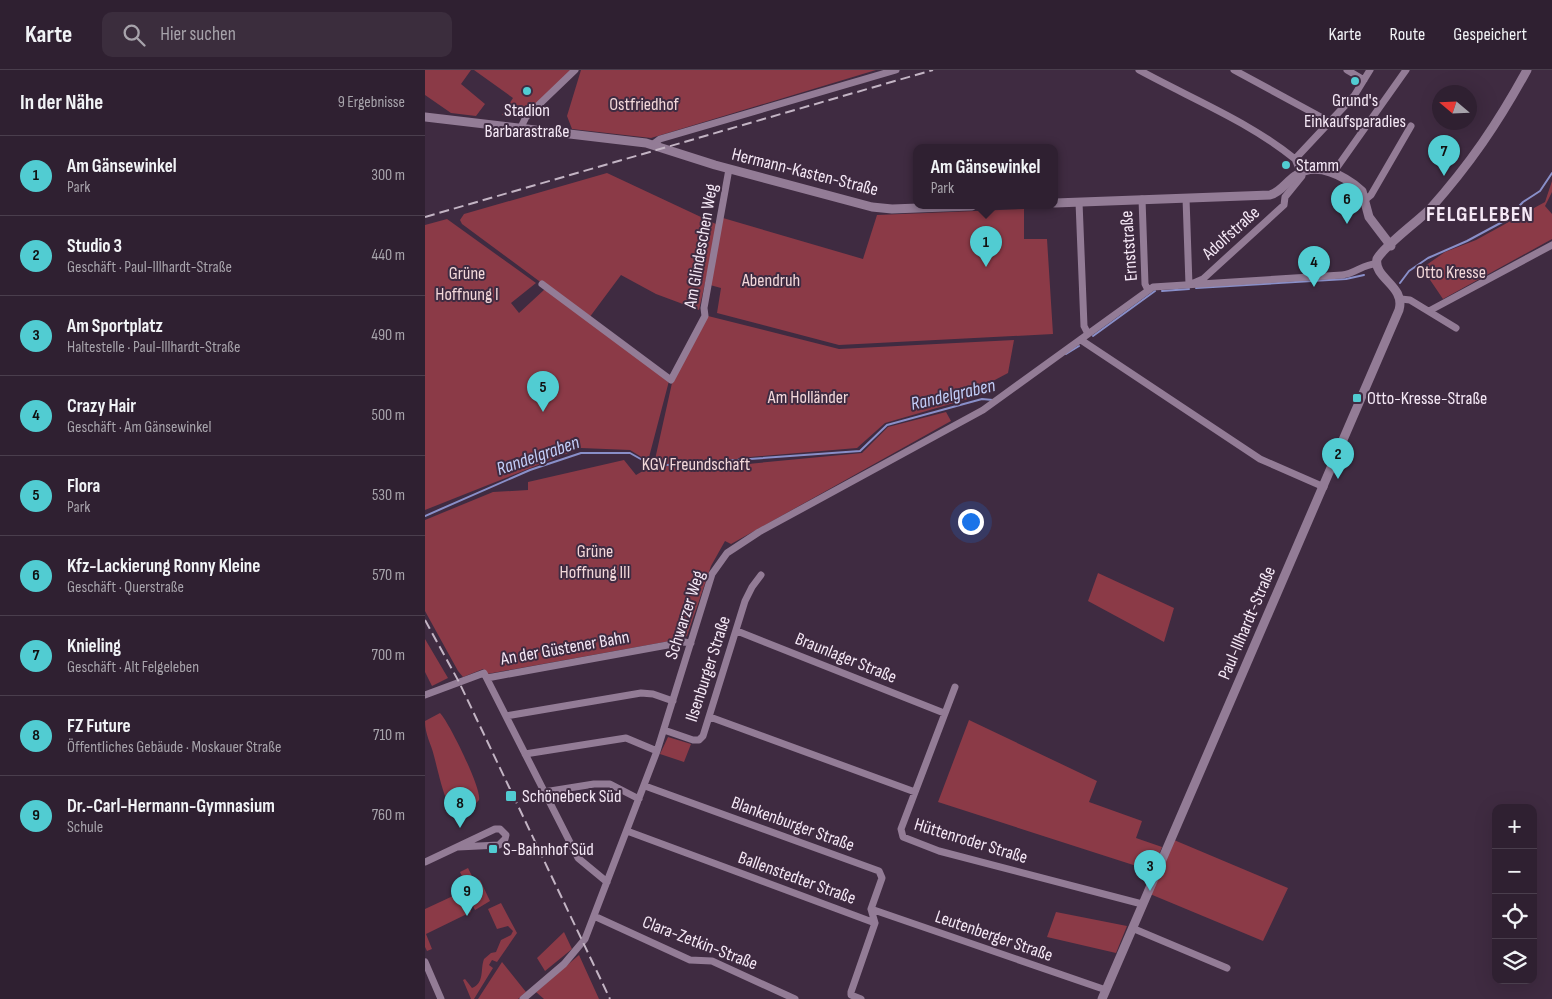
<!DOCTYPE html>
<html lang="de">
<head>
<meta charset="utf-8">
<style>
  :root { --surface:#2f2031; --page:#3b2d3d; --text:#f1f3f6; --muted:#a7a3ab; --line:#4a3e4d; --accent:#51ccd2 }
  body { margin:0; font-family:"Sofia Sans Condensed",sans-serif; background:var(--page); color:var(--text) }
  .controls { position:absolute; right:15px; bottom:15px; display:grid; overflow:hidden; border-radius:10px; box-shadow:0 5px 20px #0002 }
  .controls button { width:45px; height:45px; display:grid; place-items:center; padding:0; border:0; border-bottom:1px solid var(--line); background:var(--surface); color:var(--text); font:25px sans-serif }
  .compass { position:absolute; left:1007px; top:15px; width:45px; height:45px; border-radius:50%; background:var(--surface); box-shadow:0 5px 20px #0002; rotate:289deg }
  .you { position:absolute; left:545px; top:451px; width:18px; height:18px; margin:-12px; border:4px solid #fff; border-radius:50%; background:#1a73e8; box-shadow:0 0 0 8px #1a73e833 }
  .badge { display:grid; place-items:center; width:32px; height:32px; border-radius:50%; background:var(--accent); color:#111; font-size:16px; font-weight:700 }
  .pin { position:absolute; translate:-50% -41px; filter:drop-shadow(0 1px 2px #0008) }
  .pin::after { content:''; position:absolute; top:26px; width:18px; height:15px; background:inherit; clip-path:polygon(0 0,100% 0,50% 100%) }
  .popup { position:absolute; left:488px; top:74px; width:145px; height:65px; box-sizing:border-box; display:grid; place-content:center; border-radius:10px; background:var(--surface); filter:drop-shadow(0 1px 4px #0005); font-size:16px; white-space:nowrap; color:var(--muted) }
  .popup b { font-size:19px; color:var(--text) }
  .popup::after { content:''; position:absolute; left:50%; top:100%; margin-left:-10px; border:10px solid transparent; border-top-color:var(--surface) }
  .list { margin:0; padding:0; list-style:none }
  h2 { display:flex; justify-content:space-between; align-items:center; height:65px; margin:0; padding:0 20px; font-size:21px }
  h2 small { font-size:16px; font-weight:400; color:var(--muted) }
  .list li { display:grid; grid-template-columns:32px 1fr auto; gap:15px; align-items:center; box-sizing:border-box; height:80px; padding:0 20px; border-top:1px solid var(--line) }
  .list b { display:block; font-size:19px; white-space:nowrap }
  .list p { margin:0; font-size:16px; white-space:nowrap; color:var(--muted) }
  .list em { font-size:16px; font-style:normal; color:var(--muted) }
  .icon { flex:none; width:28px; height:28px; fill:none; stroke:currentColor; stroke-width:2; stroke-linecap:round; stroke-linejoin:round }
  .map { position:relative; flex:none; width:1127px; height:929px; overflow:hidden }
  header { display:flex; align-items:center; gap:30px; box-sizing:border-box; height:70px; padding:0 25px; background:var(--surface); border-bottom:1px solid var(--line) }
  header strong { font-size:24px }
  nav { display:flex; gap:28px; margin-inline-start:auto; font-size:18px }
  .search { width:350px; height:45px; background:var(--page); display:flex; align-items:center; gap:12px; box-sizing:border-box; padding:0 18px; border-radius:10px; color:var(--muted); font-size:19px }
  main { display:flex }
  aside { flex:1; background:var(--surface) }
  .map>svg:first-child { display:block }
  .green { fill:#8b3a47 }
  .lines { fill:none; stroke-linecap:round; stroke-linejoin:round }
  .stream { stroke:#898fc9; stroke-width:2 }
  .minor { stroke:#937c96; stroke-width:7 }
  .tertiary { stroke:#937c96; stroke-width:9 }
  .rail { stroke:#c3b4c4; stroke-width:2; stroke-dasharray:10 5; stroke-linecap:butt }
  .poi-dot { fill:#51ccd2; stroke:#3f2b41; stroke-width:2 }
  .labels { text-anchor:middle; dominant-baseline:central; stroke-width:4; stroke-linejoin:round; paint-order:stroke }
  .poi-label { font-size:18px; fill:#f5e8f6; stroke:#3f2b41; text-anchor:start }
  .park-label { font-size:18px; fill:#f3d8da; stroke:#3f2b41 }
  .street-label { font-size:18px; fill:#f5e8f6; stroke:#3f2b41 }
  .water-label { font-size:19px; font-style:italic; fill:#c2cdf8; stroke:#3f2b41 }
  .district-label { font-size:22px; font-weight:bold; letter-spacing:1px; fill:#f5e8f6; stroke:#3f2b41 }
</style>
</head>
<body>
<header>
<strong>Karte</strong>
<div class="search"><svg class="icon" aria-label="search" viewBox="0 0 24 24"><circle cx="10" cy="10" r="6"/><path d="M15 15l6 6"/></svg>Hier suchen</div>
<nav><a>Karte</a><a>Route</a><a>Gespeichert</a></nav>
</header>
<main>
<aside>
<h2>In der Nähe<small>9 Ergebnisse</small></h2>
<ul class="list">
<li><span class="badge">1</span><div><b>Am Gänsewinkel</b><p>Park</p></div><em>300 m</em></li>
<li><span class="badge">2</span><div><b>Studio 3</b><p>Geschäft · Paul-Illhardt-Straße</p></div><em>440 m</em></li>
<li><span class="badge">3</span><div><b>Am Sportplatz</b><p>Haltestelle · Paul-Illhardt-Straße</p></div><em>490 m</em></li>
<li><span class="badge">4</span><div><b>Crazy Hair</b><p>Geschäft · Am Gänsewinkel</p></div><em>500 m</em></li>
<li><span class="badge">5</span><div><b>Flora</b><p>Park</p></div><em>530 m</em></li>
<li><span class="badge">6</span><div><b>Kfz-Lackierung Ronny Kleine</b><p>Geschäft · Querstraße</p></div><em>570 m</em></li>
<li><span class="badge">7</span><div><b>Knieling</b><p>Geschäft · Alt Felgeleben</p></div><em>700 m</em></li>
<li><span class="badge">8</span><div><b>FZ Future</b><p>Öffentliches Gebäude · Moskauer Straße</p></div><em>710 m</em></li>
<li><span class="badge">9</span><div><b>Dr.-Carl-Hermann-Gymnasium</b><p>Schule</p></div><em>760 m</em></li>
</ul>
</aside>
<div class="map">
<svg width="1127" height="929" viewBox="0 0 1127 929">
  <rect width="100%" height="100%" fill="#3f2b41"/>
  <!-- green -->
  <path class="green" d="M0 0H46L36 14 60 34 51 46 26 43 0 25Z
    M49 0H147L97 47 77 45 88 28Z
    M156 0H451L226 68 147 59 142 46Z
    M182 103 293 155 274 240 231 224 196 205 164 248 37 154 35 150 39 144Z
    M1127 111V122L1120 136 1127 144V169L1018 229 997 198 1020 182 1051 170 1120 132Z
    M599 139V169H622L628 264 414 275 292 243 296 218 285 215 298 148 438 189 452 145Z
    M22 149 111 213 86 233 94 243 120 219 244 311 223 391 205 380 156 378 0 440V155Z
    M283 246 414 279 589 270 583 303 566 312 567 322 460 353 432 378 313 388 312 395 437 383 463 357 521 342 526 351 306 474 300 471 286 496 262 566 256 569 62 604 58 599 38 607 33 601 0 541V450L68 422 103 420V412L199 390 211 405 223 398 225 401 229 394 247 313Z
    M673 503 749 538 739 572 663 531Z
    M0 569 23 608 7 616 0 602Z
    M15 643C24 652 57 719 54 730 47 739 35 744 24 736 16 717 14 705 9 686 6 673 0 665 0 651Z
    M544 650 672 711 664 732 717 751 711 768 737 777 727 801 513 732Z
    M243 667 266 674 259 692 235 684Z
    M749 770 863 818 838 871 725 824Z
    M43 798 49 810H55L65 831 50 840 45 830 42 831 46 842 1 864 7 879 2 881 0 877V839L43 819 35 802Z
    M76 833 92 863 72 892 67 890 64 895 68 898 49 929H46L38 910 40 909 47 918C60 913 55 899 59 889L66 883 71 882 76 870 86 865 88 861 83 856 72 859 63 839Z
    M631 842 702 856 691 883 622 867Z
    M139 862 147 879 120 901 112 888Z
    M154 885 174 929H119L111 922Z
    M77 892 101 922 93 929H53Z"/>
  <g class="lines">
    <!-- stream -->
    <path class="stream" d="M975 213 984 201 1003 188 1042 171 1081 150 1098 132 1115 121 1127 103
      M771 218 921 209 939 205
      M737 221 764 219
      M668 266 730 221
      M641 284 654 276
      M0 446 105 400 156 383H205L228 396 435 381 462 355 557 329 568 330"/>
    <!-- minor -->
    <path class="minor" d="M714 0C767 29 823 51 870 89
      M809 0 905 52
      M922 0 939 10
      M96 57 101 47 150 0
      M227 75 235 69 471 0
      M908 103 981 0
      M761 128 764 215 778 209 859 135 860 127 877 106 870 89 929 26 945 0
      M717 129 720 214 723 220
      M941 129 946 125 986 56
      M654 132 659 256 663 264
      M117 214 246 310 280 246 279 238 304 99
      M976 229 985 230 1031 258
      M1004 241 1127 175
      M656 270 835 389 899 417
      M312 561 519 643
      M62 608 259 572 266 573
      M530 617 476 759 478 767 514 781 717 834
      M0 625 59 603 153 788 182 812
      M81 646 216 623 228 624 248 631
      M285 647 490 722
      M239 660 268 670H274L278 666 320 531 327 517 336 505
      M100 684 201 668 232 681
      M220 716 454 801 457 808 446 839 450 853
      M119 722 169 714H185L214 729
      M202 761 450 853 426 922V925L436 929
      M0 792 70 759H75L81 765 80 769 74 775 33 777
      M446 839 681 920
      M169 846 265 890 287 891 370 929
      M707 858 802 898
      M0 892 16 929
      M98 929 139 894 160 869 232 681 287 504 302 483 334 462 558 340 728 217 917 205C930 204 938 194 951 194"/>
    <!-- tertiary -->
    <path class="tertiary" d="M0 47 221 73 290 95 447 137 467 139 547 136
      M630 133 845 125C856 122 861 112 870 106 891 90 920 106 937 121L944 147 966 176
      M677 929 974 240C981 216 948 208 952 189 960 175 991 153 1005 139 1045 94 1073 53 1102 0"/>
    <!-- rail -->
    <path class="rail" d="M0 147 508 0
      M0 550 34 612 185 929"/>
  </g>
  <!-- markers -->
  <g class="poi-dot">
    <circle cx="930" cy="11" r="5"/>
    <circle cx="102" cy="21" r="5"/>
    <circle cx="861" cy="95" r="5"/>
    <rect x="927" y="323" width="10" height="10" rx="2.5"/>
    <rect x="80" y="720" width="12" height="12" rx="2.5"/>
    <rect x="63" y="774" width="10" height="10" rx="2.5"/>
  </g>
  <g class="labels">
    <!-- poi labels -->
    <g class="poi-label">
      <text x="930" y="30" text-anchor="middle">Grund's<tspan x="930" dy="21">Einkaufsparadies</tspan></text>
      <text x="102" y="40" text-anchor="middle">Stadion<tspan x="102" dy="21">Barbarastraße</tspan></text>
      <text x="871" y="95">Stamm</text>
      <text x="942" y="328">Otto-Kresse-Straße</text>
      <text x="97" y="726">Schönebeck Süd</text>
      <text x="78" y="779">S-Bahnhof Süd</text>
    </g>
    <!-- park labels -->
    <g class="park-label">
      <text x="219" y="34">Ostfriedhof</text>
      <text x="1026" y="202">Otto Kresse</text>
      <text x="42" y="203">Grüne<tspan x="42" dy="21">Hoffnung I</tspan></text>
      <text x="346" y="210">Abendruh</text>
      <text x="383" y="327">Am Holländer</text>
      <text x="271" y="394">KGV Freundschaft</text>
      <text x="170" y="481">Grüne<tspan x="170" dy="21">Hoffnung III</tspan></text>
    </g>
    <!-- street labels -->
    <g class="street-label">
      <text transform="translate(380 102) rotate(14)">Hermann-Kasten-Straße</text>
      <text transform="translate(806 163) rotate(-42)">Adolfstraße</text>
      <text transform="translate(276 176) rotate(-80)">Am Glindeschen Weg</text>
      <text transform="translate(704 176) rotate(-94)">Ernststraße</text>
      <text transform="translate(260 545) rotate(-72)">Schwarzer Weg</text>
      <text transform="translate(822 553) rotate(-67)">Paul-Illhardt-Straße</text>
      <text transform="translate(140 578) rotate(-10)">An der Güstener Bahn</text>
      <text transform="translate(421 588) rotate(22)">Braunlager Straße</text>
      <text transform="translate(283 599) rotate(-72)">Ilsenburger Straße</text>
      <text transform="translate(368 754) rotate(20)">Blankenburger Straße</text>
      <text transform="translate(546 771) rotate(17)">Hüttenroder Straße</text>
      <text transform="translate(372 808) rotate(20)">Ballenstedter Straße</text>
      <text transform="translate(569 866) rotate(19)">Leutenberger Straße</text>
      <text transform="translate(275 873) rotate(21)">Clara-Zetkin-Straße</text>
    </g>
    <!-- water labels -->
    <g class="water-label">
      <text transform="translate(528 325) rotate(-13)">Randelgraben</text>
      <text transform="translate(113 386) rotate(-19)">Randelgraben</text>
    </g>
    <!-- district labels -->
    <g class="district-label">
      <text x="1055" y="144">FELGELEBEN</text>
    </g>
  </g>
</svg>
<div class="controls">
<button>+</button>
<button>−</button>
<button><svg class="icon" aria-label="locate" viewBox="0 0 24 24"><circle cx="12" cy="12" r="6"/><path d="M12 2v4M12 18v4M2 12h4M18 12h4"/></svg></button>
<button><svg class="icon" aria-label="layers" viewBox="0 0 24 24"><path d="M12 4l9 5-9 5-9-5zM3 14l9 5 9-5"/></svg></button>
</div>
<svg class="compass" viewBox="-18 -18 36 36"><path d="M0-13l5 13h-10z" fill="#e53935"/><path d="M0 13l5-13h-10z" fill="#a7a3ab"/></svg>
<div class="you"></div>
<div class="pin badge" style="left:561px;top:197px">1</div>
<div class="popup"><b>Am Gänsewinkel</b>Park</div>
<div class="pin badge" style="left:913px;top:409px">2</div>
<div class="pin badge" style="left:725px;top:821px">3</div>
<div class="pin badge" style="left:889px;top:217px">4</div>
<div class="pin badge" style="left:118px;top:342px">5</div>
<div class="pin badge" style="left:922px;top:154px">6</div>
<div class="pin badge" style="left:1019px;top:106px">7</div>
<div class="pin badge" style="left:35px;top:758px">8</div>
<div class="pin badge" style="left:42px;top:846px">9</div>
</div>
</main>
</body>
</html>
